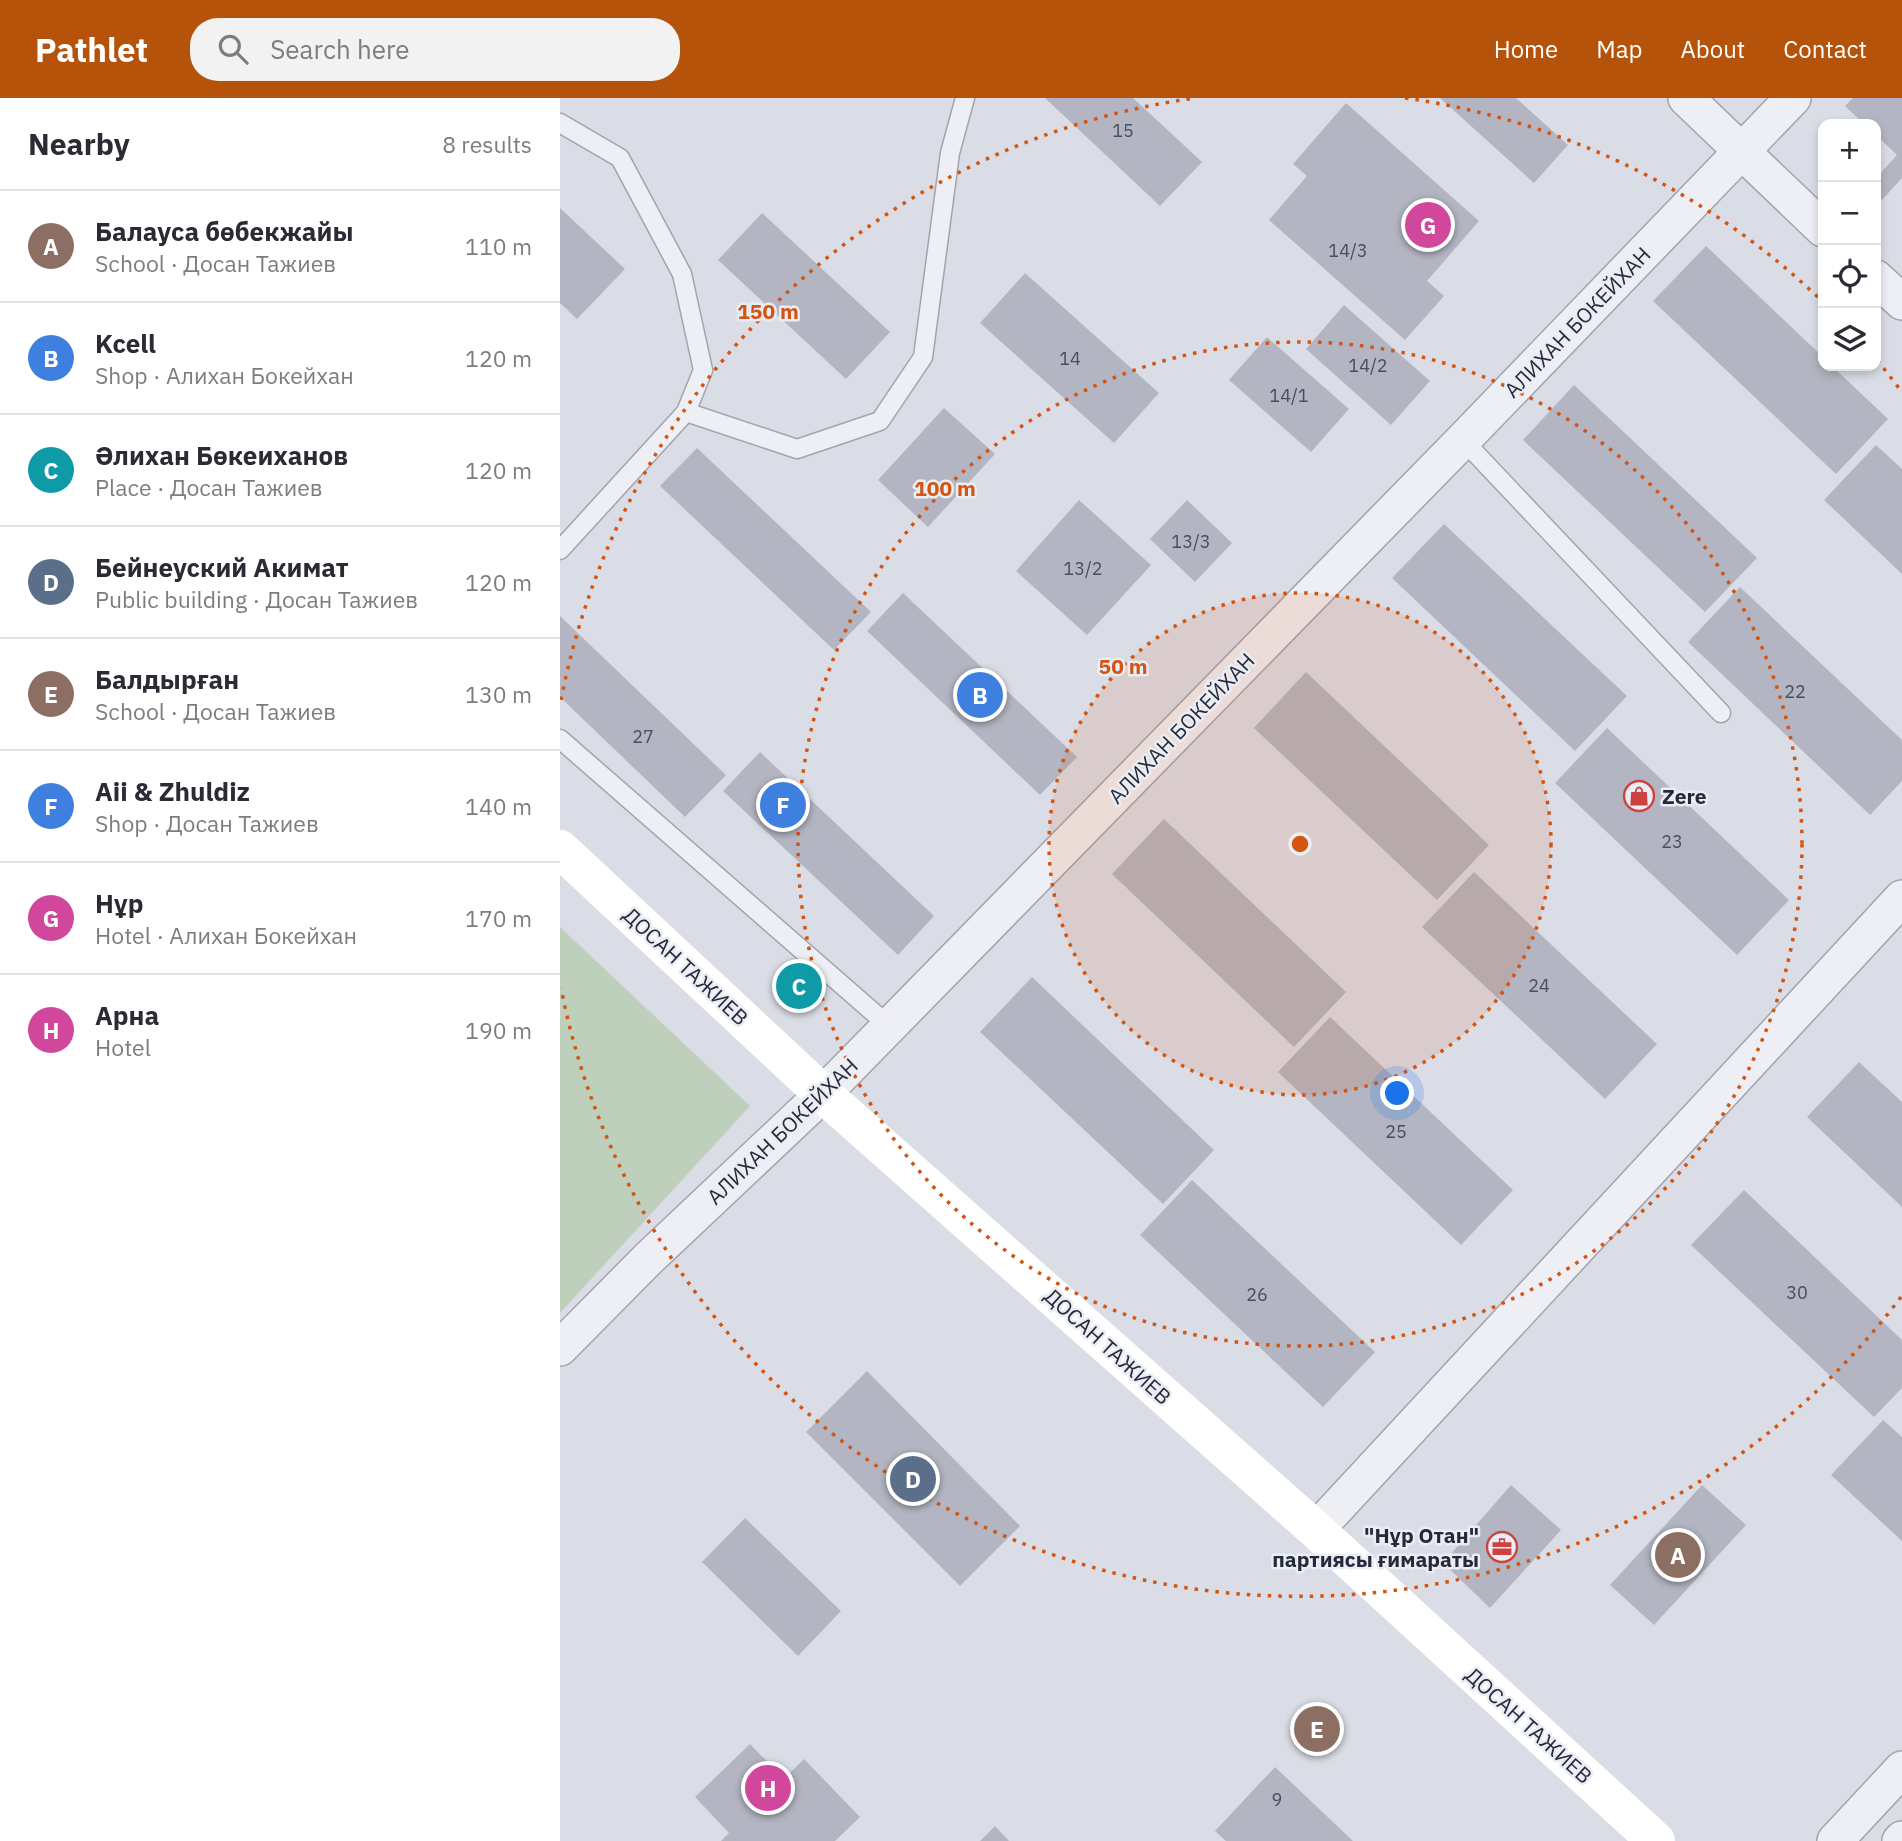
<!DOCTYPE html>
<html lang="en">
<head>
<meta charset="utf-8">
<style>
  :root { --surface:#fff; --page:#f2f2f3; --text:#2b2b33; --muted:#7c7c81; --line:#e1e1e2; --accent:#b45309 }
  body { margin:0; font-family:"IBM Plex Sans",sans-serif; background:var(--page); color:var(--text) }
  .controls { position:absolute; right:21px; top:21px; display:grid; overflow:hidden; border-radius:14px; box-shadow:0 4px 10px #0003 }
  .controls button { width:63px; height:63px; display:grid; place-items:center; padding:0; border:0; border-bottom:2px solid var(--line); background:var(--surface); color:var(--text); font:35px sans-serif }
  .you { position:absolute; left:838px; top:996px; width:24px; height:24px; margin:-18px; border:5px solid #fff; border-radius:50%; background:#1a73e8; box-shadow:0 0 0 10px #1a73e833 }
  .badge { display:grid; place-items:center; width:46px; height:46px; border-radius:50%; background:var(--accent); color:#fff; font-size:23px; font-weight:700 }
  .pin { position:absolute; translate:-50% -50%; border:4px solid #fff; box-shadow:0 2px 7px #0006 }
  .list { margin:0; padding:0; list-style:none }
  h2 { display:flex; justify-content:space-between; align-items:center; height:91px; margin:0; padding:0 28px; font-size:30px }
  h2 small { font-size:23px; font-weight:400; color:var(--muted) }
  .list li { display:grid; grid-template-columns:46px 1fr auto; gap:21px; align-items:center; box-sizing:border-box; height:112px; padding:0 28px; border-top:2px solid var(--line) }
  .list b { display:block; font-size:26px; white-space:nowrap }
  .list p { margin:0; font-size:23px; white-space:nowrap; color:var(--muted) }
  .list em { font-size:23px; font-style:normal; color:var(--muted) }
  .icon { flex:none; width:38px; height:38px; fill:none; stroke:currentColor; stroke-width:2; stroke-linecap:round; stroke-linejoin:round }
  .map { position:relative; flex:none; width:1342px; height:1743px; overflow:hidden }
  header { display:flex; align-items:center; gap:42px; box-sizing:border-box; height:98px; padding:0 35px; background:var(--accent); color:#fff }
  header strong { font-size:33px }
  nav { display:flex; gap:38px; margin-inline-start:auto; font-size:24px }
  .search { width:490px; height:63px; background:var(--page); display:flex; align-items:center; gap:18px; box-sizing:border-box; padding:0 24px; border-radius:28px; color:var(--muted); font-size:26px }
  main { display:flex }
  aside { flex:1; background:var(--surface) }
  .map>svg:first-child { display:block }
  .green { fill:#becfbc }
  .building { fill:#b3b6c2 }
  .lines { fill:none; stroke-linecap:round; stroke-linejoin:round }
  .lane-casing { stroke:#a1a4af; stroke-width:21 }
  .street-casing { stroke:#a1a4af; stroke-width:38 }
  .lane { stroke:#eeeff4; stroke-width:18 }
  .street { stroke:#eeeff4; stroke-width:35 }
  .secondary { stroke:#fff; stroke-width:38 }
  .ring { fill:none; stroke:#d45411; stroke-width:3.5; stroke-dasharray:3.5 7 }
  .labels { text-anchor:middle; dominant-baseline:central; stroke-width:5; stroke-linejoin:round; paint-order:stroke }
  .number-label { font-size:18px; fill:#484d5d }
  .street-label { font-size:21px; fill:#252a3b; stroke:#eaedf4 }
  .poi-label { font-size:21px; font-weight:bold; fill:#252a3b; stroke:#eaedf4; text-anchor:start }
  .centre { fill:#d45411; stroke:#eaedf4; stroke-width:3.5 }
  .ring-label { font-size:21px; text-anchor:middle; font-weight:bold; fill:#d45411; stroke:#eaedf4; stroke-width:5; stroke-linejoin:round; paint-order:stroke }
</style>
</head>
<body>
<header>
<strong>Pathlet</strong>
<div class="search"><svg class="icon" aria-label="search" viewBox="0 0 24 24"><circle cx="10" cy="10" r="6"/><path d="M15 15l6 6"/></svg>Search here</div>
<nav><a>Home</a><a>Map</a><a>About</a><a>Contact</a></nav>
</header>
<main>
<aside>
<h2>Nearby<small>8 results</small></h2>
<ul class="list">
<li><span class="badge" style="background:#8d6e63">A</span><div><b>Балауса бөбекжайы</b><p>School · Досан Тажиев</p></div><em>110 m</em></li>
<li><span class="badge" style="background:#3f7fe0">B</span><div><b>Kcell</b><p>Shop · Алихан Бокейхан</p></div><em>120 m</em></li>
<li><span class="badge" style="background:#0f9aa8">C</span><div><b>Әлихан Бөкеиханов</b><p>Place · Досан Тажиев</p></div><em>120 m</em></li>
<li><span class="badge" style="background:#5c6f8a">D</span><div><b>Бейнеуский Акимат</b><p>Public building · Досан Тажиев</p></div><em>120 m</em></li>
<li><span class="badge" style="background:#8d6e63">E</span><div><b>Балдырған</b><p>School · Досан Тажиев</p></div><em>130 m</em></li>
<li><span class="badge" style="background:#3f7fe0">F</span><div><b>Aii &amp; Zhuldiz</b><p>Shop · Досан Тажиев</p></div><em>140 m</em></li>
<li><span class="badge" style="background:#d1479c">G</span><div><b>Нұр</b><p>Hotel · Алихан Бокейхан</p></div><em>170 m</em></li>
<li><span class="badge" style="background:#d1479c">H</span><div><b>Арна</b><p>Hotel</p></div><em>190 m</em></li>
</ul>
</aside>
<div class="map">
<svg width="1342" height="1743" viewBox="0 0 1342 1743">
  <rect width="100%" height="100%" fill="#dbdde6"/>
  <!-- green -->
  <path class="green" d="M0 829 190 1008 0 1215Z"/>
  <!-- building -->
  <path class="building" d="M485 0H573L642 64 600 108Z
    M880 0H956L1008 47 974 85Z
    M1293 0H1342V80L1322 102 1316 96V80L1337 57 1316 37V26H1304L1285 8Z
    M786 5 919 123 867 183 884 198 845 242 709 122 747 78 733 66Z
    M0 110 65 171 17 221 0 205Z
    M202 115 330 234 286 281 158 162Z
    M1146 148 1263 259V268H1272L1328 321 1276 376 1093 203Z
    M465 175 599 295 554 345 420 225Z
    M784 207 870 283 831 327 746 251Z
    M707 239 789 311 751 354 669 282Z
    M1014 287 1197 460 1145 514 963 342Z
    M384 310 435 356 368 429 318 382Z
    M1316 347 1342 371V476L1264 402Z
    M137 350 311 514 274 552 100 388Z
    M519 402 591 467 527 537 456 473Z
    M627 402 672 445 635 484 590 441Z
    M884 426 1067 598 1015 653 832 480Z
    M1180 489 1342 642V683L1310 717 1128 544Z
    M343 495 517 659 480 697 307 533Z
    M0 518 166 677 125 719 0 599Z
    M746 574 929 747 877 802 694 630Z
    M1047 630 1229 802 1177 857 995 685Z
    M200 654 374 818 338 857 163 693Z
    M604 721 786 894 734 949 552 776Z
    M914 774 1097 946 1045 1001 862 829Z
    M472 879 654 1052 603 1106 420 934Z
    M770 919 953 1092 901 1147 718 974Z
    M1299 964 1342 1004V1109L1247 1019Z
    M632 1082 815 1254 763 1309 580 1137Z
    M1184 1092 1342 1242V1290L1314 1319 1131 1147Z
    M307 1273 460 1428 400 1488 246 1334Z
    M1323 1322 1342 1339V1443L1271 1377Z
    M951 1387 1001 1432 930 1510 883 1465Z
    M1142 1387 1186 1427 1094 1527 1050 1487Z
    M185 1420 281 1513 238 1558 142 1464Z
    M190 1646 224 1681 244 1661 300 1719 275 1743H161L169 1735 135 1699Z
    M715 1669 793 1743H666L655 1733Z
    M435 1728 449 1743H420Z"/>
  <g class="lines">
    <!-- lane casing -->
    <g class="lane-casing">
      <path id="lane" d="M0 25 60 60 122 176 143 272 126 314 0 452
        M126 314 237 351 320 323 363 259 390 55 405 0
        M903 342 1161 615
        M0 641 329 928"/>
    </g>
    <!-- street casing -->
    <g class="street-casing">
      <path id="street" d="M1126 0 1263 131
        M1316 180 1342 204
        M0 1250 88 1161 263 996 903 342 1233 0
        M756 1432 1342 800
        M1275 1743 1342 1671
        M1340 1743 1342 1741"/>
    </g>
    <!-- lane -->
    <use href="#lane" class="lane"/>
    <!-- street -->
    <use href="#street" class="street"/>
    <!-- secondary -->
    <path class="secondary" d="M0 751 263 996 756 1432 1096 1743"/>
  </g>
  <!-- distance rings -->
  <circle cx="740" cy="746" r="251" fill="#d45411" fill-opacity=".12"/>
  <g class="ring">
    <circle cx="740" cy="746" r="251"/>
    <circle cx="740" cy="746" r="502"/>
    <path d="M1341 1199A753 753 0 0 1 1 890M1 602A753 753 0 0 1 635 0M845 0A753 753 0 0 1 1263 204M1317 262A753 753 0 0 1 1341 293"/>
  </g>
  <!-- icons -->
  <defs>
    <g id="shop-ring" transform="scale(1.575)"><circle r="9.5" fill="#eaedf4" stroke="#cc423f" stroke-width="1.5"/><path d="M-5-2.5h2.3a2.7 3.5 0 0 1 5.4 0H5L5.5 6h-11ZM-1.5-2.5h3a1.5 2.3 0 0 0-3 0Z" fill="#cc423f"/></g>
    <g id="office-ring" transform="scale(1.575)"><circle r="9.5" fill="#eaedf4" stroke="#cc423f" stroke-width="1.5"/><path d="M-6-3h4V-5.5h4V-3h4V5H-6ZM-1-4.5V-3h2v-1.5ZM-6 0V1H6V0Z" fill="#cc423f"/></g>
  </defs>
  <g fill-rule="evenodd">
    <use href="#shop-ring" x="1079" y="698"/>
    <use href="#office-ring" x="942" y="1449"/>
  </g>
  <g class="labels">
    <!-- number labels -->
    <g class="number-label">
      <text x="563" y="32">15</text>
      <text x="788" y="152">14/3</text>
      <text x="510" y="260">14</text>
      <text x="808" y="267">14/2</text>
      <text x="729" y="297">14/1</text>
      <text x="631" y="443">13/3</text>
      <text x="523" y="470">13/2</text>
      <text x="1235" y="593">22</text>
      <text x="83" y="638">27</text>
      <text x="1112" y="743">23</text>
      <text x="979" y="887">24</text>
      <text x="836" y="1033">25</text>
      <text x="1237" y="1194">30</text>
      <text x="697" y="1196">26</text>
      <text x="717" y="1701">9</text>
    </g>
    <!-- street labels -->
    <g class="street-label">
      <text transform="translate(1017 224) rotate(-46)">АЛИХАН БОКЕЙХАН</text>
      <text transform="translate(621 630) rotate(-46)">АЛИХАН БОКЕЙХАН</text>
      <text transform="translate(126 868) rotate(43)">ДОСАН ТАЖИЕВ</text>
      <text transform="translate(222 1033) rotate(-44)">АЛИХАН БОКЕЙХАН</text>
      <text transform="translate(548 1248) rotate(42)">ДОСАН ТАЖИЕВ</text>
      <text transform="translate(969 1627) rotate(42)">ДОСАН ТАЖИЕВ</text>
    </g>
    <!-- poi labels -->
    <g class="poi-label">
      <text x="1102" y="698">Zere</text>
      <text x="919" y="1437" text-anchor="end">"Нұр Отан"<tspan x="919" dy="24">партиясы ғимараты</tspan></text>
    </g>
  </g>
  <circle cx="740" cy="746" r="10" class="centre"/>
  <g class="ring-label">
    <text x="208" y="221">150 m</text>
    <text x="385" y="398">100 m</text>
    <text x="563" y="576">50 m</text>
  </g>
</svg>
<div class="controls">
<button>+</button>
<button>−</button>
<button><svg class="icon" aria-label="locate" viewBox="0 0 24 24"><circle cx="12" cy="12" r="6"/><path d="M12 2v4M12 18v4M2 12h4M18 12h4"/></svg></button>
<button><svg class="icon" aria-label="layers" viewBox="0 0 24 24"><path d="M12 4l9 5-9 5-9-5zM3 14l9 5 9-5"/></svg></button>
</div>
<div class="you"></div>
<div class="pin badge" style="left:1118px;top:1457px;background:#8d6e63">A</div>
<div class="pin badge" style="left:420px;top:597px;background:#3f7fe0">B</div>
<div class="pin badge" style="left:239px;top:888px;background:#0f9aa8">C</div>
<div class="pin badge" style="left:353px;top:1381px;background:#5c6f8a">D</div>
<div class="pin badge" style="left:757px;top:1631px;background:#8d6e63">E</div>
<div class="pin badge" style="left:223px;top:707px;background:#3f7fe0">F</div>
<div class="pin badge" style="left:868px;top:127px;background:#d1479c">G</div>
<div class="pin badge" style="left:208px;top:1690px;background:#d1479c">H</div>
</div>
</main>
</body>
</html>
